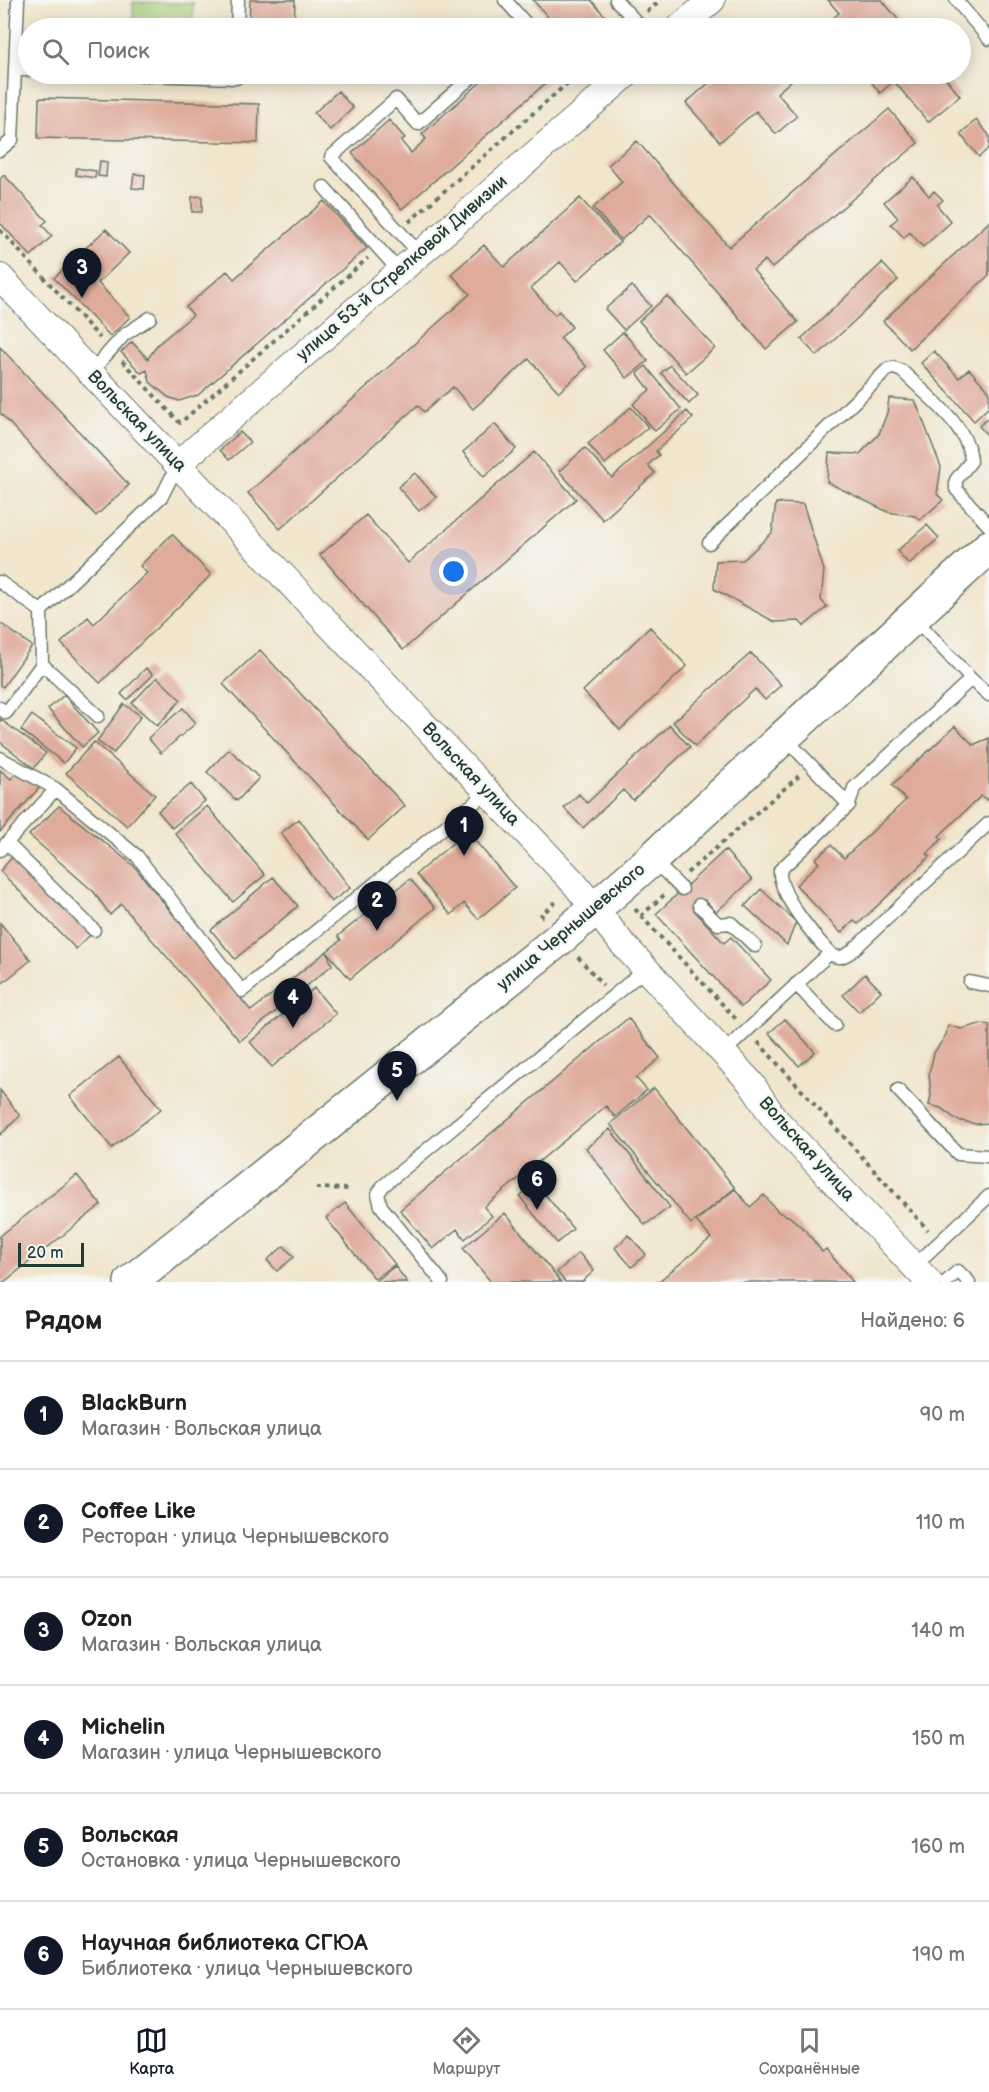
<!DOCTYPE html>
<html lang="ru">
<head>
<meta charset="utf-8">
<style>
  :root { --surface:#fff; --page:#f2f2f2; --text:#202124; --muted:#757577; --line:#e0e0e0; --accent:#111827 }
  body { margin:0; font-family:"Balsamiq Sans",sans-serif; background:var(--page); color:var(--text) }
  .scale { position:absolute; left:18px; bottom:15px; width:66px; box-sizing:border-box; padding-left:6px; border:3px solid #1f3d34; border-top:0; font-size:16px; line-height:21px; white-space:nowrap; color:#1f3d34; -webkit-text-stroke:4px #f6f6f2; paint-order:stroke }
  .you { position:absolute; left:454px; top:572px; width:21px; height:21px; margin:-15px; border:4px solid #fff; border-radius:50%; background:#1a73e8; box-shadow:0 0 0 9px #1a73e833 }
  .badge { display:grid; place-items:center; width:39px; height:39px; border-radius:50%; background:var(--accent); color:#fff; font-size:20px; font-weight:700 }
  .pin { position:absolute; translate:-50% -50px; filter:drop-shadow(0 2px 3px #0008) }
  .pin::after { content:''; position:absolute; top:32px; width:21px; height:18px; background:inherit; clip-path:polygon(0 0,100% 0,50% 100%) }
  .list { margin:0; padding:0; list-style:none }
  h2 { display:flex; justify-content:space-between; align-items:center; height:78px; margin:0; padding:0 24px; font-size:26px }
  h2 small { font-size:20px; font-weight:400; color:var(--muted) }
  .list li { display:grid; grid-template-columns:39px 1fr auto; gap:18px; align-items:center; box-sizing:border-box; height:108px; padding:0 24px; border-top:2px solid var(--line) }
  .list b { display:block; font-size:22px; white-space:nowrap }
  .list p { margin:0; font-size:20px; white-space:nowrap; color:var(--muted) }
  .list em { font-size:20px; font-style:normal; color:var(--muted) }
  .icon { flex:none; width:33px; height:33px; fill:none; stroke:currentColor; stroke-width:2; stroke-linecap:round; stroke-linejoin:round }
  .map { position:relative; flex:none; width:989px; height:1282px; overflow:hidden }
  .search { position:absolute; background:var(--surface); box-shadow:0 3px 15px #0003; left:18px; right:18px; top:18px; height:66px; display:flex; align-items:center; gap:15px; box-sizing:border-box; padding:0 21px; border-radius:33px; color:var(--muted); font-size:22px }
  .sheet { height:726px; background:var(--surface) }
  nav { display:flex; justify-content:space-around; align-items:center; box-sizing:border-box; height:84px; border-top:2px solid var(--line); background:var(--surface); font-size:16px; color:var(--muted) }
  nav a { display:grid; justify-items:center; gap:3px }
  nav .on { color:var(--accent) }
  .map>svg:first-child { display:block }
  .green { fill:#a3c973; stroke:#618354; stroke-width:1.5 }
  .building { fill:#dfac9c }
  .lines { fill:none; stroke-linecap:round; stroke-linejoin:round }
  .service-casing { stroke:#687869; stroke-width:15 }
  .minor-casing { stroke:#687869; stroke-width:28 }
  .primary-casing { stroke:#687869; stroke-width:36 }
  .path { stroke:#687869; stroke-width:4; stroke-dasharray:4.5 4.5; stroke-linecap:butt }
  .service { stroke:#fff; stroke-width:12 }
  .minor { stroke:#fff; stroke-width:26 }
  .primary { stroke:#fff; stroke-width:33 }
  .labels { text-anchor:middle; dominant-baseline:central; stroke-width:4.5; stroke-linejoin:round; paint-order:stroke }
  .street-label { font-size:18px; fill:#1f3d34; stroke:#f6f6f2 }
</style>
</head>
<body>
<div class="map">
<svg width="989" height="1282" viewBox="0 0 989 1282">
  <rect width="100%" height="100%" fill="#f6f6f2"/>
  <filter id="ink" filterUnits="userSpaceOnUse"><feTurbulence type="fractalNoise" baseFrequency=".0167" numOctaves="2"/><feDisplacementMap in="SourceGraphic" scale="12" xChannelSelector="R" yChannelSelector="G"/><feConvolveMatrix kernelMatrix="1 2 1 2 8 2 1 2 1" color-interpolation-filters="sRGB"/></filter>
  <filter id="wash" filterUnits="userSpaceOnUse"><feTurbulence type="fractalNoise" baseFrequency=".008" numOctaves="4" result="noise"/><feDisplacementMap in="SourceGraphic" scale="24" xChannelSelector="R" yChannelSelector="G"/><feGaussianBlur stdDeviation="1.35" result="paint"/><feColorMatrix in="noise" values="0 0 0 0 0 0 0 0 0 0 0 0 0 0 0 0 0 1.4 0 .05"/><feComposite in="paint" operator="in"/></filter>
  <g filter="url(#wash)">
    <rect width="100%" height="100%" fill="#f1e5cc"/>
    <!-- green -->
    <path class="green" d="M133 2 193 3V28H133Z"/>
    <g id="blocks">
      <!-- building -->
      <path class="building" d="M250 0H295L294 28H249Z
        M533 0H591L612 24 607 28H552L555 25Z
        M828 0H882L905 28H828L825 25 839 13Z
        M490 74H556L402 209 352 153 389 120 405 138 401 141 411 153 426 139 422 134Z
        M719 74H799L777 93 797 116 776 134 756 111 720 142 686 103Z
        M865 74H942L960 96 928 122 894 81 880 93Z
        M338 91 353 108 330 130 314 113Z
        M39 98 259 104 258 143 38 138Z
        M889 109 918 143 772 268 765 260 753 270 798 322 766 349 650 214 621 240 593 208 622 182 608 165 637 141 729 247Z
        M976 120 989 135V148L979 157 960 134Z
        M100 161 107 162 106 177 98 176Z
        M76 168 96 171 95 178 76 175Z
        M134 174 145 175 144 189 132 188Z
        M4 175 47 221 42 225 52 236 31 256 0 223V179Z
        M913 177 929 196 934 191 943 200 937 205 951 222 923 247 910 232 904 238 891 224 898 218 884 202Z
        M202 196V212H192V197Z
        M580 198 620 242 577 281 560 262 531 288 555 315 559 311 572 327 560 338 587 367 559 392 529 359 473 409 453 387 424 412 418 405 280 529 248 493 470 294 451 274 484 245 504 267Z
        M324 201 367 248 198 395 179 401 168 397 150 382 147 370 141 373 121 352 132 342 148 359 157 345 193 315 186 307 227 271 234 279Z
        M989 222V275L910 349 883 321Z
        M106 229 129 253 98 283 130 317 110 336 54 278Z
        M882 263 898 280 817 356 801 339Z
        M632 286 651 306 624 330 605 309Z
        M667 296 715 348 686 373 639 321Z
        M623 332 648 361 627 378 603 350Z
        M0 347 129 485 96 516 0 413Z
        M934 351 959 378 969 369 989 391V407L974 421 921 363Z
        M670 365 698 395 689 404 661 373Z
        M646 366 681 409 655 431 633 404 650 390 637 373Z
        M889 398 915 400 941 467 937 494 943 500 920 520 915 516 888 512 827 482 829 453 860 454 879 434 887 413Z
        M631 407 648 427 605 464 588 444Z
        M687 411 693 418 656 451 659 455 648 465 655 473 603 520 559 471 585 448 612 478Z
        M989 417V437L979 426Z
        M495 424 516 449 484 477 463 452Z
        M240 432 250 442 229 460 220 450Z
        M534 452 576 499 403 650 320 555 366 515 408 563Z
        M415 473 436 497 419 511 398 487Z
        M776 503 803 504 824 570 821 600 827 607 804 626 799 621 775 622 714 589 716 561 743 560 772 533Z
        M927 525 939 538 909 564 897 551Z
        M172 534 211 575 100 683 61 643 88 617 94 624 147 573 140 566Z
        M0 623 32 646 3 687 0 685Z
        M650 627 687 666 620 730 583 691Z
        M260 650 405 806 368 840 223 684Z
        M751 653 781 685 765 700 755 689 695 746 673 722Z
        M146 668 153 675 127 700 121 694Z
        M157 677 181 700 157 726 132 703Z
        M64 695 98 733 82 747 48 709Z
        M124 704 141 716 114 753 97 741Z
        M183 708 196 723 161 753 148 738Z
        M32 715 76 748 64 763 21 730Z
        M0 719 46 753 34 768 0 742Z
        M670 725 690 747 633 800 623 790 583 828 564 808 579 794 587 803Z
        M955 726 973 745 989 738V801L981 796 939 836 942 839 927 854 930 856 858 924 854 921 841 933 796 885 819 863 815 859 831 845 844 858 906 800 892 785Z
        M94 742 155 795 127 826 66 773Z
        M229 749 259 778 237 801 207 772Z
        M0 770 11 779 18 772 40 787 0 832Z
        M191 784 205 801 172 828 158 811Z
        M59 806 134 866 251 1011 341 940 338 936 410 879 435 908 350 979 327 952 332 965 240 1041 121 904 110 915 94 892 29 835Z
        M207 806 265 875 233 902 175 833Z
        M299 819 350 888 331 902 281 833Z
        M467 831 515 888 478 919 464 903 451 915 416 874Z
        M725 850 752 880 716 912 705 900 694 910 724 943 731 937 771 980 741 1007 656 914Z
        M14 855 92 933 76 949 0 871Z
        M273 877 298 906 235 959 211 930Z
        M761 889 796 922 787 945 745 906Z
        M0 923 31 960 0 985Z
        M865 974 881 991 859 1012 843 995Z
        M314 988 336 1014 272 1067 250 1042Z
        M628 1018 660 1058 636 1078 647 1090 615 1117 606 1106 484 1207 492 1216 465 1239 457 1229 433 1249 400 1210Z
        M785 1019 815 1052 799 1066 769 1033Z
        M980 1024 989 1025V1123L976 1124 957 1120 941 1108 929 1105 931 1095 929 1074 934 1053 946 1035 948 1025 961 1029Z
        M119 1057 161 1109 112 1148 70 1096Z
        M654 1088 735 1188 691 1224 610 1124Z
        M0 1090 20 1116 0 1135Z
        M610 1129 670 1207 645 1225 586 1148Z
        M77 1175 101 1205 4 1282H0V1236Z
        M536 1183 573 1229 557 1243 520 1197Z
        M735 1189 750 1207 764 1195 778 1212 790 1217 807 1232 822 1252 826 1249 853 1282H658L711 1238 696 1221Z
        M345 1203 395 1264 375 1279 326 1218Z
        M505 1213 561 1282H491L463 1248Z
        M628 1235 646 1254 632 1267 615 1248Z
        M284 1246 294 1257 277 1271 267 1260Z
        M579 1253 594 1271 582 1282H565L557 1272Z
        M395 1266 407 1282H375Z"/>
    </g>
  </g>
  <g filter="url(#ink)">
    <use href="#blocks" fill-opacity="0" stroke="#687869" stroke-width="1.5"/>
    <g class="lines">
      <!-- service casing -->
      <g class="service-casing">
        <path id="service" d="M505 0 528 26 525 28
          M616 0 642 28
          M956 0 989 39
          M237 28 238 0
          M16 70H28
          M114 74 236 78V74
          M0 150 12 140 18 0
          M324 187 399 271
          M419 253 331 157 396 99 418 124 475 74
          M91 372 124 335 150 318
          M709 543 888 369 894 368 902 371C926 395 969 426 971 461L956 480V489L989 526
          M0 582 41 611
          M914 618 971 679
          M42 664 98 716
          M0 708 6 713 42 664 41 611 162 496 178 464
          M786 739 849 805
          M0 758 56 789
          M7 843 94 930
          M0 850 56 789 137 856 242 991 489 791
          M653 860 682 889
          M699 905 718 924 731 923 755 946
          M830 953C814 936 778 894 780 870L849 805 854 788 971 679 989 695
          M970 982 989 986
          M796 984 835 1025
          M723 1053 830 953C838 960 843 957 851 952L989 823
          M898 1090 958 1154 987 1156
          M914 1266 989 1196
          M442 1282 381 1206 378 1194 383 1186 647 968
          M946 1282 958 1271 969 1282"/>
      </g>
      <!-- minor casing -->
      <g class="minor-casing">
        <path id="minor" d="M679 28 712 0
          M0 277 574 883 621 942 751 1083 774 1118 929 1282
          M178 464 627 74"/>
      </g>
      <!-- primary casing -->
      <g class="primary-casing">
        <path id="primary" d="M131 1282 563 936 652 859 989 547"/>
      </g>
      <!-- path -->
      <path class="path" d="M647 12 661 0
        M409 222 578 74
        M0 230 100 338
        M122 361 180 423 368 258
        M687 873 799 776
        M635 909 641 916 664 895
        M641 916 736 1019
        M543 917 541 915 558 900
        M578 957 603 985
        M758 1042 928 1230
        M316 1188 352 1189"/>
      <!-- service -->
      <use href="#service" class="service"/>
      <!-- minor -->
      <use href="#minor" class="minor"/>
      <!-- primary -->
      <use href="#primary" class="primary"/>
    </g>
  </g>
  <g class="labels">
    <!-- street labels -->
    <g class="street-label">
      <text transform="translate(402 268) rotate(-41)">улица 53-й Стрелковой Дивизии</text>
      <text transform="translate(137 421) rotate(46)">Вольская улица</text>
      <text transform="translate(471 774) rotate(47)">Вольская улица</text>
      <text transform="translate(571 927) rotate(-40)">улица Чернышевского</text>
      <text transform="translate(807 1149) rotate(48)">Вольская улица</text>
    </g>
  </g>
</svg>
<div class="scale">20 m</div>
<div class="you"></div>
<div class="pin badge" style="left:464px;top:856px">1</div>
<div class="pin badge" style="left:377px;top:931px">2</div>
<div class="pin badge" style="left:82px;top:298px">3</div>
<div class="pin badge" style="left:293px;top:1028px">4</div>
<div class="pin badge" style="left:397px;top:1101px">5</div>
<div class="pin badge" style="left:537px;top:1210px">6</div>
<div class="search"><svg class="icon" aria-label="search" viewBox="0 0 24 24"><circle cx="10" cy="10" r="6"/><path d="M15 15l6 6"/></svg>Поиск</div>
</div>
<section class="sheet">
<h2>Рядом<small>Найдено: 6</small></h2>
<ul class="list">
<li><span class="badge">1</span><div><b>BlackBurn</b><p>Магазин · Вольская улица</p></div><em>90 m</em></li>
<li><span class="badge">2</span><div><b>Coffee Like</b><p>Ресторан · улица Чернышевского</p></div><em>110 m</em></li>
<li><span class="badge">3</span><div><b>Ozon</b><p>Магазин · Вольская улица</p></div><em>140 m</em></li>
<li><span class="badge">4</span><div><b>Michelin</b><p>Магазин · улица Чернышевского</p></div><em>150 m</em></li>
<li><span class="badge">5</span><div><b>Вольская</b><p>Остановка · улица Чернышевского</p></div><em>160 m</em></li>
<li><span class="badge">6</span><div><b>Научная библиотека СГЮА</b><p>Библиотека · улица Чернышевского</p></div><em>190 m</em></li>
</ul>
</section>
<nav>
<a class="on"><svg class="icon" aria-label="map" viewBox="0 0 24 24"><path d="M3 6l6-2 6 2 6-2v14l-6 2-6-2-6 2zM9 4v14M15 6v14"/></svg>Карта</a>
<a><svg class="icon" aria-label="directions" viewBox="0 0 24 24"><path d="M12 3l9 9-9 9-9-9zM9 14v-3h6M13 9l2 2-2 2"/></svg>Маршрут</a>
<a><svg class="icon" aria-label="saved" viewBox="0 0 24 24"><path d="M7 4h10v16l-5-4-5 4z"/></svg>Сохранённые</a>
</nav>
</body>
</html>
